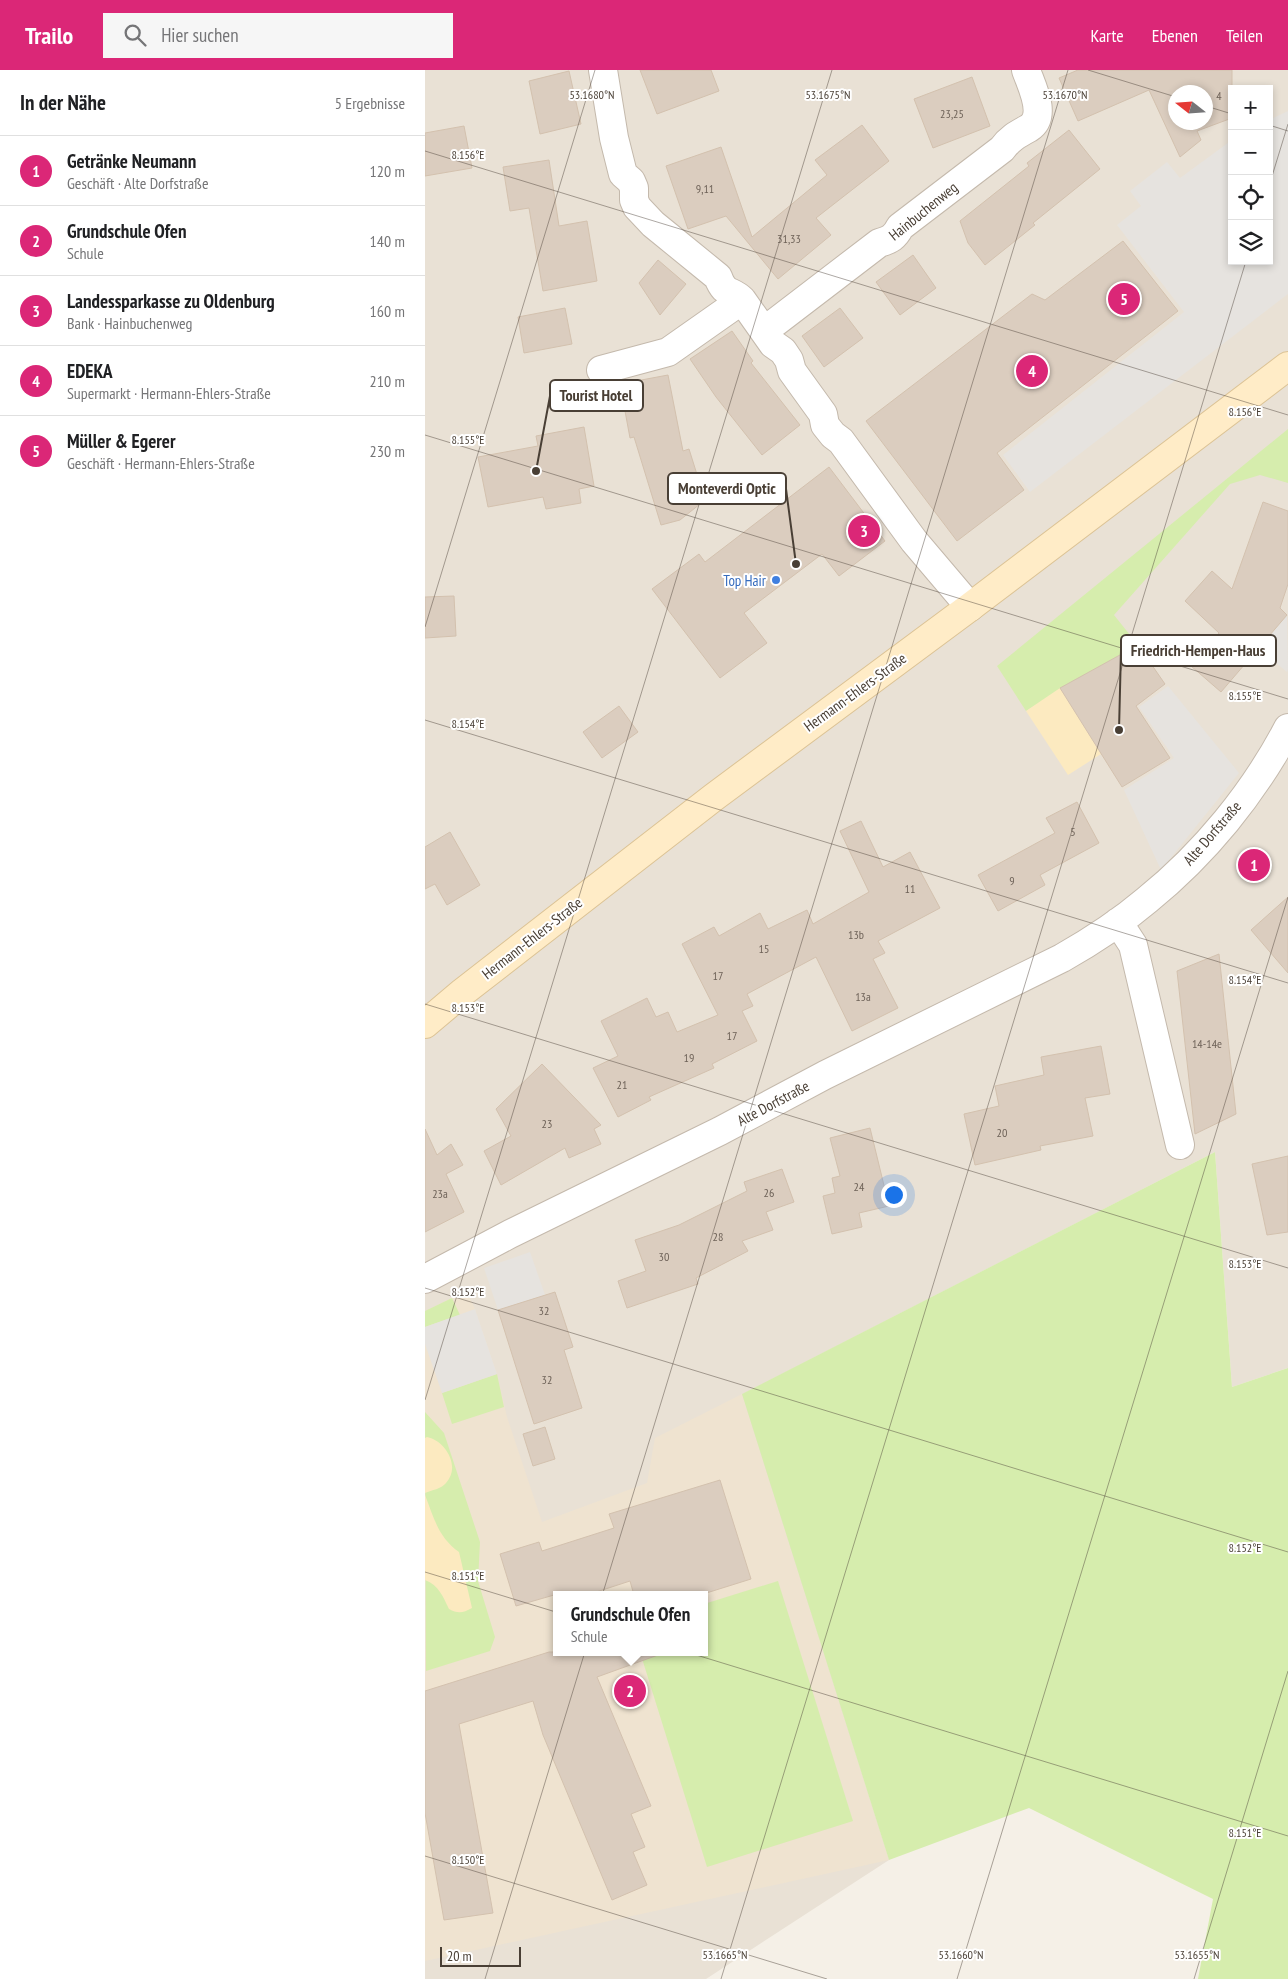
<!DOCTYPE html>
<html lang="de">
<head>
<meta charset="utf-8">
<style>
  :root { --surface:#fff; --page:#f6f6f6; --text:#202124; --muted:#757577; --line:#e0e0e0; --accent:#db2777 }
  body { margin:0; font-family:"PT Sans Narrow",sans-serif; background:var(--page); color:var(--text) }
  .controls { position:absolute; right:15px; top:15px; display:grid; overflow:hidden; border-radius:0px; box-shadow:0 2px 8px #0003 }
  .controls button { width:45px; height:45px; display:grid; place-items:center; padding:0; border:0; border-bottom:1px solid var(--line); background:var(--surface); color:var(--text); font:25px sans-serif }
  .compass { position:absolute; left:743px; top:15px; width:45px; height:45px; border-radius:50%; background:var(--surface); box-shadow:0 2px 8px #0003; rotate:287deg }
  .scale { position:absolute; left:15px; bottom:12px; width:81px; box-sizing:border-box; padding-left:5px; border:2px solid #493f35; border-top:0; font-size:14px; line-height:18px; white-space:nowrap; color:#493f35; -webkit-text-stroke:4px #fff; paint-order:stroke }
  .you { position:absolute; left:468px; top:1124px; width:18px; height:18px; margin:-12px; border:4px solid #fff; border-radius:50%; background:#1a73e8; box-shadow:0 0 0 8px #1a73e833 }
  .badge { display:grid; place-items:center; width:32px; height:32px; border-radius:50%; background:var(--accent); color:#fff; font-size:16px; font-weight:700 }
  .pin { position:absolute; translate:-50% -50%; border:2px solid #fff; box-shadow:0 1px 5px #0006 }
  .popup { position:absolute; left:128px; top:1521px; width:155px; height:65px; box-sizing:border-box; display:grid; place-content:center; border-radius:0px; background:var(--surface); filter:drop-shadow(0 1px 4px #0005); font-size:16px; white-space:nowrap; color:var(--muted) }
  .popup b { font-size:19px; color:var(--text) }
  .popup::after { content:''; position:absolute; left:50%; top:100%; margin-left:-10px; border:10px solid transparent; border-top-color:var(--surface) }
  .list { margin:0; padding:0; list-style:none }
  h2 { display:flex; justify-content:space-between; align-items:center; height:65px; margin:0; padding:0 20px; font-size:21px }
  h2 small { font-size:16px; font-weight:400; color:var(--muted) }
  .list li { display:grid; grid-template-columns:32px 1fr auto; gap:15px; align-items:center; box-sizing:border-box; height:70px; padding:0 20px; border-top:1px solid var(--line) }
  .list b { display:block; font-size:19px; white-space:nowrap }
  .list p { margin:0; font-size:16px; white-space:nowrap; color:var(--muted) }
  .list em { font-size:16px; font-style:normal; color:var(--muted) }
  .icon { flex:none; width:28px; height:28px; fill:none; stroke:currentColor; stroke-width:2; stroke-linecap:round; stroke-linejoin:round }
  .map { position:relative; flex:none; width:863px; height:1909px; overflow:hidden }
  header { display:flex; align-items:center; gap:30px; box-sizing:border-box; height:70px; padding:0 25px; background:var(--accent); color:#fff }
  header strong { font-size:24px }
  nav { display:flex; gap:28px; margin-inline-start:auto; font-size:18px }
  .search { width:350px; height:45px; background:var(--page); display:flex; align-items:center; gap:12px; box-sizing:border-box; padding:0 18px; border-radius:0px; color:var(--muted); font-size:19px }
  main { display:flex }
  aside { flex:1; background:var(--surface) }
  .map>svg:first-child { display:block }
  .residential { fill:#e9e1d5; fill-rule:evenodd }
  .education { fill:#efe3d0; fill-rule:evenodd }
  .green { fill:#d6edad }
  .sand { fill:#fceac0 }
  .parking { fill:#e6e3df }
  .building { fill:#dbcdbf; stroke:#d3c1ae; fill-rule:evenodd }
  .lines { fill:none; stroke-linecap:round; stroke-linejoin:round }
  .street-casing { stroke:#c4b9ac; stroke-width:30 }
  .secondary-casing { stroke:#dcc395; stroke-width:30 }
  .street { stroke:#fff; stroke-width:28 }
  .secondary { stroke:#ffecc7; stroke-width:28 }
  .ticks { fill:none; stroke:#493f35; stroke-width:1; stroke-opacity:0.45 }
  .shop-dot { fill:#3f7fe0; stroke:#fff; stroke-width:2 }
  .labels { text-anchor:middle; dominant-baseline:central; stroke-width:4; stroke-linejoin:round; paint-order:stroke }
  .number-label { font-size:12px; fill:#6e6258 }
  .street-label { font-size:15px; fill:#493f35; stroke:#fff }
  .shop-label { font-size:15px; fill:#366cbe; stroke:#fff; text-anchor:end }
  .ticks-label { font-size:12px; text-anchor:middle; fill:#493f35; stroke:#fff; stroke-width:4; stroke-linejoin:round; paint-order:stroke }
  .leader { fill:none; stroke:#493f35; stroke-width:2 }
  .callout-dot { fill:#493f35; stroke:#fff; stroke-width:2 }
  .callout { fill:#fff; stroke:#493f35; stroke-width:2 }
  .callout-label { font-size:16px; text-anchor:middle; font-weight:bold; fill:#493f35 }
</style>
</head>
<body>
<header>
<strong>Trailo</strong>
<div class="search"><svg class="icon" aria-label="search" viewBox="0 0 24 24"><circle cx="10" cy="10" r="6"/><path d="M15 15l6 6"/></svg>Hier suchen</div>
<nav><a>Karte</a><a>Ebenen</a><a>Teilen</a></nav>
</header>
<main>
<aside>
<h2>In der Nähe<small>5 Ergebnisse</small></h2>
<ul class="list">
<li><span class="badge">1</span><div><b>Getränke Neumann</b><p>Geschäft · Alte Dorfstraße</p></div><em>120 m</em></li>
<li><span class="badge">2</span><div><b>Grundschule Ofen</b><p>Schule</p></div><em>140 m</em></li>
<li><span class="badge">3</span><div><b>Landessparkasse zu Oldenburg</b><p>Bank · Hainbuchenweg</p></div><em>160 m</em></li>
<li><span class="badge">4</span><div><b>EDEKA</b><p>Supermarkt · Hermann-Ehlers-Straße</p></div><em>210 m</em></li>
<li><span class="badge">5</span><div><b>Müller &amp; Egerer</b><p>Geschäft · Hermann-Ehlers-Straße</p></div><em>230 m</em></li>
</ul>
</aside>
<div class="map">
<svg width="863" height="1909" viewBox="0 0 863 1909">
  <rect width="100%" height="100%" fill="#f5f0e7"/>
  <!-- residential -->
  <path class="residential" d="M0 0H863V1298L807 1317 790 1082 318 1324 464 1790 281 1909H0ZM807 19H844V191H807ZM751 22H781V52H751ZM131 1525H279V1582H131Z"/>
  <!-- education -->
  <path class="education" d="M41 1221 50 1239 72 1304 82 1347 117 1452 222 1413 230 1368 317 1324 464 1790 0 1891V1241ZM131 1525H279V1582H131Z"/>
  <!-- green -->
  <path class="green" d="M863 359V413L835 405 805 414 689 545 713 575 601 641 572 596Z
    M790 1082 807 1317 863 1298V1909H773L788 1829 604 1738 464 1790 317 1324Z
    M27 1228 35 1245 0 1257V1241Z
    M72 1304 79 1337 27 1354 17 1323Z
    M0 1342 19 1363 55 1472 53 1511 70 1567 65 1581 1 1601Z
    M353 1511 428 1751 282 1797 215 1582H279V1534Z"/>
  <!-- sand -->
  <path class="sand" d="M635 618 676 684 643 705 601 641Z
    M2 1367C21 1371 36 1397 21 1413 16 1419 7 1420 0 1423V1368Z
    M0 1425C9 1448 13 1467 34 1482L47 1538C38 1543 33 1544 24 1539 18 1527 14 1515 0 1510Z"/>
  <!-- parking -->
  <path class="parking" d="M863 41V224L605 422 578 385 759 242 692 155 716 136 705 121 742 92 755 108 807 70V191H844V50Z
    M862 545 863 599 862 602 834 579Z
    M743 616 814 703 736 800 699 720 749 688 714 637Z
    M105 1182 120 1225 73 1240 59 1198Z
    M50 1239 72 1304 17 1323 0 1274V1257Z"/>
  <!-- building -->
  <path class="building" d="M215 0H286L294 21 232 44Z
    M653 0H807V48L772 61 776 70 755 87 724 20 653 51 634 8ZM750 22H780V52H750Z
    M144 1 156 54 115 64 104 11Z
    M547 7 565 56 508 78 489 29Z
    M437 55 464 91 391 148 406 165 353 209 301 146 263 159 241 96 296 77 327 167 402 105 390 90Z
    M39 56 47 98 0 106V63Z
    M644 60 675 99 608 153 610 155 560 195 543 173 535 151 604 96 602 93Z
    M124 90 134 156 162 151 172 211 118 221 104 138 85 141 78 97Z
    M698 171 753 241 572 383 599 420 532 471 441 351 607 224 620 230Z
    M488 185 511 218 475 245 451 212Z
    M233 190 261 214 235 245 214 213Z
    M140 238 147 274 99 283 93 247Z
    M415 238 438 268 399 297 377 266Z
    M307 261 328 291 326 293 375 355 337 385 291 327 265 289Z
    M243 305 258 381 264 379 280 430 255 450 236 455 209 367 205 368 195 314Z
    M159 357 169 416 154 419 156 433 121 439 118 427 63 437 53 387 113 376 111 366Z
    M404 397 460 471 414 506 397 484 319 543 342 573 295 608 227 519 274 484 280 492Z
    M838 432 863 441V514L855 538 862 545 796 622 766 596 794 563 760 531 787 501 807 519Z
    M29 526 31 566 0 568V527Z
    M713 575 740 614 711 636 745 688 697 717 635 618Z
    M194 636 213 662 177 688 158 662Z
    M652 732 674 773 615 805 620 815 573 841 553 805 630 763 621 748Z
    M436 751 458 797 485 782 515 838 453 871 460 883 448 889 473 938 427 961 391 887 322 924 328 936 317 941 332 971 287 994 289 998 224 1027 226 1030 193 1047 168 998 193 986 176 951 222 928 231 947 243 942 252 962 293 945 257 874 289 857 294 866 335 843 343 859 382 840 388 854 444 822 415 761Z
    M25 762 55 815 22 835 10 814 0 819V777Z
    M863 827V903L826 860Z
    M794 884 811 1044 770 1064 752 901Z
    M676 976 685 1024 660 1028 668 1066 615 1076 616 1080 550 1095 539 1044 574 1036 570 1016 619 1005 616 987Z
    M117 994 176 1055 169 1059 176 1074 144 1088 140 1078 76 1115 59 1081 86 1066 71 1039Z
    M445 1058 464 1136 434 1143 437 1157 407 1164 398 1126 410 1123 407 1108 415 1106 405 1068Z
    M0 1059 12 1085 26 1074 38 1095 21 1104 39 1142 0 1162Z
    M863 1086V1162L842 1165 827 1094Z
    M357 1099 369 1132 341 1142 348 1160 317 1171 323 1181 271 1208 273 1214 202 1238 193 1211 221 1201 210 1170 254 1155 322 1121 319 1112Z
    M130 1222 148 1277 139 1280 157 1338 109 1354 73 1240Z
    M120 1357 130 1389 108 1396 98 1364Z
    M295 1410 326 1509 275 1525H209L205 1511 162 1525H129L91 1536 75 1484 114 1472 117 1481 189 1458 184 1444Z
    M124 1582H233V1585L172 1607 226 1736 206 1744 220 1777 208 1782 222 1815 187 1830 118 1665 108 1631 34 1654 68 1843 19 1850 0 1743V1621Z"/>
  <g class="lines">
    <!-- street casing -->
    <g class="street-casing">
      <path id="street" d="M178 0 189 68 198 104 206 111 209 118V130L212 137 228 154 293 207C300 226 306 219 317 230L348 274 358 281 364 290 367 301 398 344 400 355 408 365 416 371 489 471 545 537
        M339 261 454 173C465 170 470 167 475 157L577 79C585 68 593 64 604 58 623 46 606 15 601 0
        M176 300 243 282 317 230
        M693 852 708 875 755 1075
        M0 1209 85 1164 295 1061 400 1005 637 888C667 871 696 852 722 830 779 784 829 723 863 658"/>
    </g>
    <!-- secondary casing -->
    <g class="secondary-casing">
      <path id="secondary" d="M0 954 38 922 289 727 545 537 863 296"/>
    </g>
    <!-- street -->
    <use href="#street" class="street"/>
    <!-- secondary -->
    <use href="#secondary" class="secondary"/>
  </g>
  <!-- ticks -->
  <path class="ticks" d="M663 0 751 27M781 36 807 44M844 55 863 61M0 81 863 345M844 116 863 54M0 365 863 629M0 557 170 0M0 650 863 913M0 934 863 1198M0 1218 863 1482M0 1330 407 0M0 1502 863 1766M0 1786 402 1909M60 1909 643 0M296 1909 821 191M532 1909 863 827M769 1909 863 1601"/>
  <!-- markers -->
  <circle class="shop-dot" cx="351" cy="510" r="5"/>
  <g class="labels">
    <!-- number labels -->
    <g class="number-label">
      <text x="794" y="25">4</text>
      <text x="527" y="43">23,25</text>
      <text x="280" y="118">9,11</text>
      <text x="364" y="168">31,33</text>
      <text x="648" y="761">5</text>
      <text x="587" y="810">9</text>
      <text x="485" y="818">11</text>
      <text x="431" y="864">13b</text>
      <text x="339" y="878">15</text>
      <text x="293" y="905">17</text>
      <text x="438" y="926">13a</text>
      <text x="307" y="965">17</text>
      <text x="782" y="973">14-14e</text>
      <text x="264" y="987">19</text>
      <text x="197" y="1014">21</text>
      <text x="122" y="1053">23</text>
      <text x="577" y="1062">20</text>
      <text x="434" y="1116">24</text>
      <text x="344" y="1122">26</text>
      <text x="15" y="1123">23a</text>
      <text x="293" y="1166">28</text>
      <text x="239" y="1186">30</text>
      <text x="119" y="1240">32</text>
      <text x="122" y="1309">32</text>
    </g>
    <!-- street labels -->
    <g class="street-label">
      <text transform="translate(498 141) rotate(-39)">Hainbuchenweg</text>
      <text transform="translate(430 622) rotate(-36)">Hermann-Ehlers-Straße</text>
      <text transform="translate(787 763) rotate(-49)">Alte Dorfstraße</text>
      <text transform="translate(107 868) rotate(-38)">Hermann-Ehlers-Straße</text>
      <text transform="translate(348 1033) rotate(-28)">Alte Dorfstraße</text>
    </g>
    <!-- shop labels -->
    <g class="shop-label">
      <text x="341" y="510">Top Hair</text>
    </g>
  </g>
  <g class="ticks-label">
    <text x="167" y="29">53.1680°N</text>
    <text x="403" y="29">53.1675°N</text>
    <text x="640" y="29">53.1670°N</text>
    <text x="43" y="89">8.156°E</text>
    <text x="820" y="346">8.156°E</text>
    <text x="43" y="374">8.155°E</text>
    <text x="820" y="630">8.155°E</text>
    <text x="43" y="658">8.154°E</text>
    <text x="820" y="914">8.154°E</text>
    <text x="43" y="942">8.153°E</text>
    <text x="820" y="1198">8.153°E</text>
    <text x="43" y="1226">8.152°E</text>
    <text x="820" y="1482">8.152°E</text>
    <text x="43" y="1510">8.151°E</text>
    <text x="820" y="1767">8.151°E</text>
    <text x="43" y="1794">8.150°E</text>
    <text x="300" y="1889">53.1665°N</text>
    <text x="536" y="1889">53.1660°N</text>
    <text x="772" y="1889">53.1655°N</text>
  </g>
  <!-- callouts -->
  <path class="leader" d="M111 401L125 326M371 494L361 419M694 660L696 580"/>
  <g class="callout-dot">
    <circle cx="111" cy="401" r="5"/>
    <circle cx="371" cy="494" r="5"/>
    <circle cx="694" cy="660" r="5"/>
  </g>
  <g class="callout">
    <rect x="125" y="310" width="93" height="31" rx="5"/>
    <rect x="243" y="403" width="118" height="31" rx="5"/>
    <rect x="696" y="565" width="155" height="31" rx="5"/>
  </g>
  <g class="callout-label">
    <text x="171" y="331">Tourist Hotel</text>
    <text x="302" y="424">Monteverdi Optic</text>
    <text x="773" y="586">Friedrich-Hempen-Haus</text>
  </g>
</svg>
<div class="controls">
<button>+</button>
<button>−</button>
<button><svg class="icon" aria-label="locate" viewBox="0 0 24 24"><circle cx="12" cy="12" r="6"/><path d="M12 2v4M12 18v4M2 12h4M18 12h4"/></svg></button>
<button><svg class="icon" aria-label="layers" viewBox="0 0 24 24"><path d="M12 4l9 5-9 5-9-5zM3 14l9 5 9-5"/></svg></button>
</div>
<svg class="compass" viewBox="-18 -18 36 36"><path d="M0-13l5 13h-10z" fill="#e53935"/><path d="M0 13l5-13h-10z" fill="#757577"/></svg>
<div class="scale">20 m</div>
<div class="you"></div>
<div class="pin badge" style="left:829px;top:795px">1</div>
<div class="pin badge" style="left:205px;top:1621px">2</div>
<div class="popup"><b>Grundschule Ofen</b>Schule</div>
<div class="pin badge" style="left:439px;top:461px">3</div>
<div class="pin badge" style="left:607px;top:301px">4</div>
<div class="pin badge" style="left:699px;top:229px">5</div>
</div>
</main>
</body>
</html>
